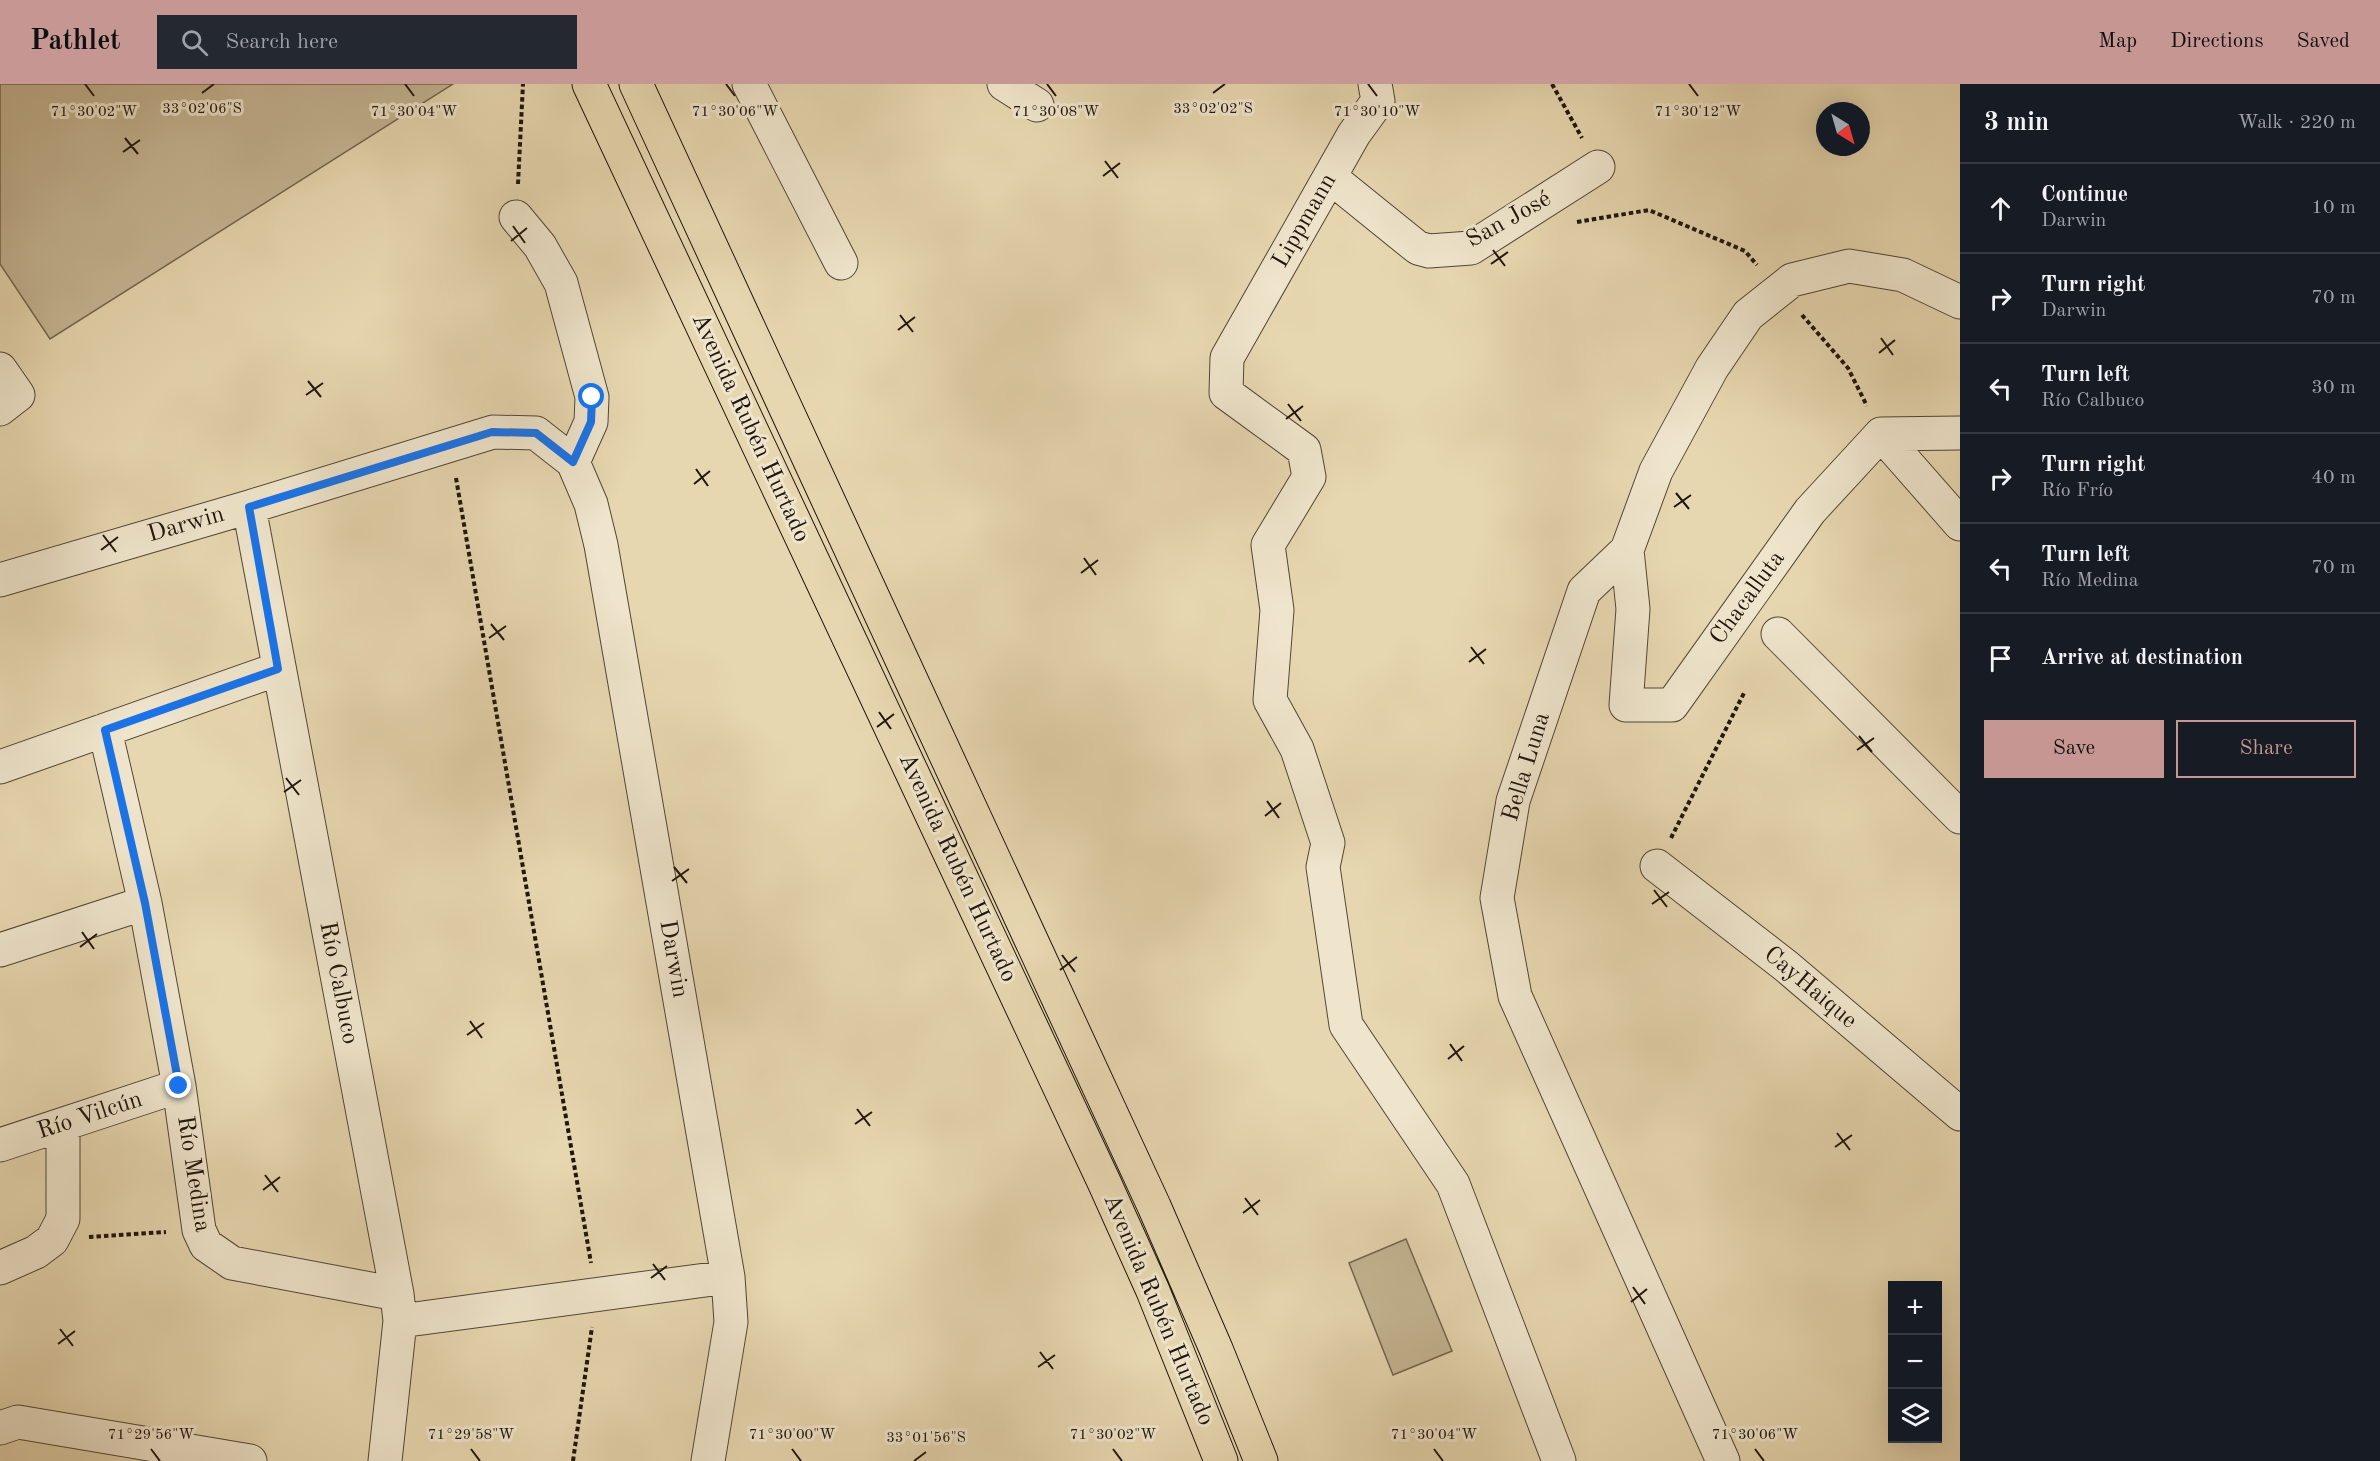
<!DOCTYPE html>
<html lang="en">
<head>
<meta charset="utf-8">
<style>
  :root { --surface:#171b24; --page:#242831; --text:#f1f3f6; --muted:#9ea1a6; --line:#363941; --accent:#c59692 }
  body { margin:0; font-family:"Old Standard TT",serif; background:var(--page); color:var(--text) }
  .controls { position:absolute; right:18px; bottom:18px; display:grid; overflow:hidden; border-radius:0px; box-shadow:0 6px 24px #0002 }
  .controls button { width:54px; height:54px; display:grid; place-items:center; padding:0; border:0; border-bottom:2px solid var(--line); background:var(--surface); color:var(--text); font:30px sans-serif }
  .compass { position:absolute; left:1816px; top:18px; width:54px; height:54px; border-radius:50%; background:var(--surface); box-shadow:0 6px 24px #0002; rotate:143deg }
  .stop { position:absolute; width:18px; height:18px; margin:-14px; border:4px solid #1a73e8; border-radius:50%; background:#fff }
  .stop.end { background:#1a73e8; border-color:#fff; box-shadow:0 2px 6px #0008 }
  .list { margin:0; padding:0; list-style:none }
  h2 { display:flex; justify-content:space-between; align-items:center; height:78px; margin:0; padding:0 24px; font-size:26px }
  h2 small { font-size:20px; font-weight:400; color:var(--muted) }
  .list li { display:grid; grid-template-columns:39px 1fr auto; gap:18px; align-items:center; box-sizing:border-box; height:90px; padding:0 24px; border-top:2px solid var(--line) }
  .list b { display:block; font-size:22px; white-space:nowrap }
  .list p { margin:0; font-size:20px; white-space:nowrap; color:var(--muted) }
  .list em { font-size:20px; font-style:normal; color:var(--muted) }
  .actions { display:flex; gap:12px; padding:18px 24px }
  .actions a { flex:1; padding:14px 0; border:2px solid var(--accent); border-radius:0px; text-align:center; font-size:21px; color:var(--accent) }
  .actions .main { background:var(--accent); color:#111 }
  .icon { flex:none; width:33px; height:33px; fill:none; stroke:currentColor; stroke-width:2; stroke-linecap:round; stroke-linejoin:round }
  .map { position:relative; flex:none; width:1960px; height:1377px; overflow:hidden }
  header { display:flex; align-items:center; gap:36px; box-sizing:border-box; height:84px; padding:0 30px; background:var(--accent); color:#111 }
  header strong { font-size:28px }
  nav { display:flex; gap:33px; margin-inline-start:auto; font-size:21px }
  .search { width:420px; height:54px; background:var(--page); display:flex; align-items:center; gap:15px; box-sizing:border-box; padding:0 21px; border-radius:0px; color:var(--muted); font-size:22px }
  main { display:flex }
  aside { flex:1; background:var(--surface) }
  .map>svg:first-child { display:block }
  .green { fill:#c5b694; stroke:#726650; stroke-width:1.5 }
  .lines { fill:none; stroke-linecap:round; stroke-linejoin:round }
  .minor-casing { stroke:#514636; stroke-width:35 }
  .highway-casing { stroke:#1f150d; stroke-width:35 }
  .path { stroke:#1f150d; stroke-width:4; stroke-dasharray:4.5 3; stroke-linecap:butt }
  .minor { stroke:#efe5cc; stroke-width:33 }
  .highway { stroke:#e7d7b0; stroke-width:33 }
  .route { stroke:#1a73e8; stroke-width:8 }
  .ticks { fill:none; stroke:#1f150d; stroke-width:2 }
  .labels { text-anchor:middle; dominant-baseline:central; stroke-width:6; stroke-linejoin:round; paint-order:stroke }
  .street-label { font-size:24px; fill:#1f150d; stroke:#efe5cc }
  .ticks-label { font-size:15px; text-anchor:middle; fill:#1f150d; stroke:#efe5cc; stroke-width:6; stroke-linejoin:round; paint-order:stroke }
</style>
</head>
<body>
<header>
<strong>Pathlet</strong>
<div class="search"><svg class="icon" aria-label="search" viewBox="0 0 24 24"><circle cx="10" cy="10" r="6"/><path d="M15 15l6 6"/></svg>Search here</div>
<nav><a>Map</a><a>Directions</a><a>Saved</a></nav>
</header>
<main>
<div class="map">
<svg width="1960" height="1377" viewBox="0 0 1960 1377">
  <rect width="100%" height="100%" fill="#e7d7b0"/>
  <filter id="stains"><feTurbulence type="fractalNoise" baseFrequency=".00333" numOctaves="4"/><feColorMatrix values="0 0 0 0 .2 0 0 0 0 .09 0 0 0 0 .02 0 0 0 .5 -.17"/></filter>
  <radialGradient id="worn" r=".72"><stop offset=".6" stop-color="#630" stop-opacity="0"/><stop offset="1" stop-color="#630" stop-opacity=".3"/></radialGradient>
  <!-- green -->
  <path class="green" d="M0 0H453L50 255 0 180Z
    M1406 1155 1452 1267 1393 1291 1349 1179Z"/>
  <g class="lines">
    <!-- minor casing -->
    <g class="minor-casing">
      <path id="minor" d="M749 0 841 179
        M1004 0 1037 21
        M1375 0 1378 17 1354 50 1227 274 1226 309 1304 366 1309 393 1268 461 1277 526 1270 616 1297 665 1328 759 1323 783 1346 941 1453 1100 1559 1377
        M1330 93 1418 164 1429 167 1471 164 1598 83
        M516 133 540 162 561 199 592 313 591 338 573 378
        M0 285 18 311 0 325
        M1881 350 1960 440
        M1881 350 1960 349
        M249 423 397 1210 400 1237 385 1377
        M1627 466 1633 525 1626 621H1672L1810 427 1881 350
        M0 496 249 423 493 348 536 349 573 378 591 420 601 461 728 1193 731 1238 708 1377
        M1778 550 1960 733
        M105 646 145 819 179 1002 199 1146 206 1161 232 1179 397 1210
        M0 683 278 585
        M1657 782 1786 882 1960 1030
        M0 866 145 819
        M0 1061 179 1002
        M0 1184 36 1168 52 1156 63 1135V1042
        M400 1237 728 1193
        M0 1344 18 1338 250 1377
        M1723 1377 1515 912 1497 814 1513 717 1584 507 1627 466 1656 387 1712 284 1748 231 1792 196 1849 182 1903 191 1960 218"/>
    </g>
    <!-- highway casing -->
    <g class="highway-casing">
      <path id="highway" d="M589 0 1104 1098 1153 1207 1221 1377
        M636 0 1154 1122 1216 1265 1261 1377"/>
    </g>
    <!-- path -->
    <path class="path" d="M1552 0 1582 54
      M518 100 523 0
      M1577 138 1649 126 1745 167 1757 181
      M1802 231 1848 284 1867 322
      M456 394 591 1179
      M1671 754 1744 609
      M89 1153 166 1148
      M573 1377 592 1243"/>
    <!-- minor -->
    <use href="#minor" class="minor"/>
    <!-- highway -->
    <use href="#highway" class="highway"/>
  </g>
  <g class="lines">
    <!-- route -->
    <path class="route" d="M179 1002 145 819 105 646 278 585 249 423 492 348 536 349 573 378 591 338 592 313"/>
  </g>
  <!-- ticks -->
  <path class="ticks" d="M85 0 94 12M405 0 414 12M726 0 735 12M1047 0 1056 12M1368 0 1377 12M1689 0 1698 12M202 9 214 0M1213 9 1225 0M125 54 138 70M123 68 140 56M1105 77 1118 94M1103 92 1120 79M513 142 525 159M511 157 527 144M1493 166 1505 182M1491 180 1508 168M900 231 913 248M898 246 915 233M1881 254 1893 271M1879 269 1895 256M308 297 321 313M306 311 323 299M1288 320 1301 337M1286 335 1303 322M696 385 708 402M694 400 710 387M1676 409 1689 425M1674 423 1691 411M103 451 116 468M101 466 118 453M1084 474 1096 491M1081 489 1098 476M491 540 504 556M489 554 506 542M1471 563 1484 580M1469 578 1486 565M879 628 891 645M877 643 894 630M1859 652 1872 668M1857 666 1874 654M286 694 299 711M284 708 301 696M1267 717 1279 734M1265 732 1281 719M674 783 687 799M672 797 689 785M1654 806 1667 823M1652 820 1669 808M82 848 94 865M80 863 97 850M1062 871 1075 888M1060 886 1077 873M470 937 482 954M467 951 484 939M1450 960 1462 977M1448 975 1464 962M857 1025 870 1042M855 1040 872 1028M1837 1049 1850 1066M1835 1063 1852 1051M265 1091 278 1108M263 1106 280 1093M1245 1114 1258 1131M1243 1129 1260 1116M653 1180 665 1196M651 1194 667 1182M1633 1203 1645 1220M1631 1218 1647 1205M60 1245 73 1262M58 1260 75 1247M1040 1268 1053 1285M1038 1283 1055 1271M151 1365 160 1377M471 1365 480 1377M792 1365 801 1377M1113 1365 1122 1377M1434 1365 1443 1377M1755 1365 1764 1377M914 1377 926 1368"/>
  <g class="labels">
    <!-- street labels -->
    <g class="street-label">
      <text transform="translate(1509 136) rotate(-29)">San José</text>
      <text transform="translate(1305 137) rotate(-60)">Lippmann</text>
      <text transform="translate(750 344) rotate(65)">Avenida Rubén Hurtado</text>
      <text transform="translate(186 441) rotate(-16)">Darwin</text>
      <text transform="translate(1748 514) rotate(-54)">Chacalluta</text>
      <text transform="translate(1527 683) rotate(-73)">Bella Luna</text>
      <text transform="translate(957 784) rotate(65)">Avenida Rubén Hurtado</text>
      <text transform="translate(673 875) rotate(80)">Darwin</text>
      <text transform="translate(338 899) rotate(79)">Río Calbuco</text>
      <text transform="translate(1810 904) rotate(40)">CayHaique</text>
      <text transform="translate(90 1032) rotate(-18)">Río Vilcún</text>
      <text transform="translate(193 1090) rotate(81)">Río Medina</text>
      <text transform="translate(1158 1226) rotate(67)">Avenida Rubén Hurtado</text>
    </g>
  </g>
  <g class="ticks-label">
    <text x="202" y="29">33°02'06"S</text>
    <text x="1213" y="29">33°02'02"S</text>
    <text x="94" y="32">71°30'02"W</text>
    <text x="414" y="32">71°30'04"W</text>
    <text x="735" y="32">71°30'06"W</text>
    <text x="1056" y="32">71°30'08"W</text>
    <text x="1377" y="32">71°30'10"W</text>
    <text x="1698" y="32">71°30'12"W</text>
    <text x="151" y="1355">71°29'56"W</text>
    <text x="471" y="1355">71°29'58"W</text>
    <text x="792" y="1355">71°30'00"W</text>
    <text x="1113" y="1355">71°30'02"W</text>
    <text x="1434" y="1355">71°30'04"W</text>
    <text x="1755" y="1355">71°30'06"W</text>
    <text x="926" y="1358">33°01'56"S</text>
  </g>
  <rect width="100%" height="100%" filter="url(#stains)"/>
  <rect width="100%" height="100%" fill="url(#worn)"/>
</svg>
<div class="controls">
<button>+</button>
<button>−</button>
<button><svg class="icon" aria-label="layers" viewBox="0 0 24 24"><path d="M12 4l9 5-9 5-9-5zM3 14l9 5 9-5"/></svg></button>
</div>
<svg class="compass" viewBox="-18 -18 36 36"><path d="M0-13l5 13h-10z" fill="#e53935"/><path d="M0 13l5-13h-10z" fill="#9ea1a6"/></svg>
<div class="stop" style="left:592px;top:313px"></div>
<div class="stop end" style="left:179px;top:1002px"></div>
</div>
<aside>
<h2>3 min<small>Walk · 220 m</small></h2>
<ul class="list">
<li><svg class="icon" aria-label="ahead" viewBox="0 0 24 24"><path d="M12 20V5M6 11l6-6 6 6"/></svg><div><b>Continue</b><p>Darwin</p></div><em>10 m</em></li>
<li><svg class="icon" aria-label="right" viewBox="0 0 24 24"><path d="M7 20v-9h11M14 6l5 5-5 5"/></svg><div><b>Turn right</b><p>Darwin</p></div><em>70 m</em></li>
<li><svg class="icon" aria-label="left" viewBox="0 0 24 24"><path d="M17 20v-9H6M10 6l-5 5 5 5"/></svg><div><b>Turn left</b><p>Río Calbuco</p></div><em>30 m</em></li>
<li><svg class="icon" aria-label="right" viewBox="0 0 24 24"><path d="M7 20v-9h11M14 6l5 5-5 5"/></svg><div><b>Turn right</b><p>Río Frío</p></div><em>40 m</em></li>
<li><svg class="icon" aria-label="left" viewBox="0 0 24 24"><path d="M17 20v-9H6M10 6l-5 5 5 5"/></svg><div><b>Turn left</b><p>Río Medina</p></div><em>70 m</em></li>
<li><svg class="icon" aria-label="arrive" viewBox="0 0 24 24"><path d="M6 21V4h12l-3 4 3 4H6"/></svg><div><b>Arrive at destination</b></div></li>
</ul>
<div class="actions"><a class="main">Save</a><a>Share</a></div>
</aside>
</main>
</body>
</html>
